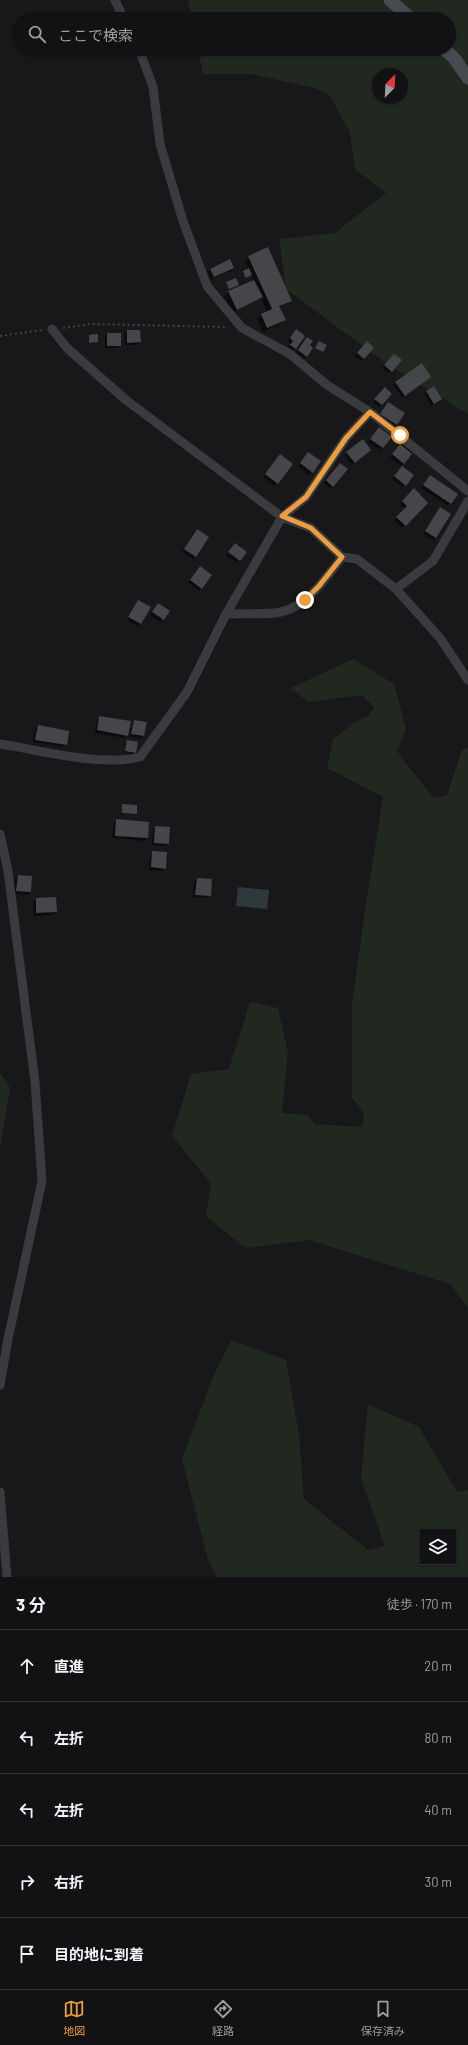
<!DOCTYPE html>
<html lang="ja">
<head>
<meta charset="utf-8">
<style>
  :root { --surface:#121214; --page:#1f2022; --text:#f1f3f6; --muted:#9c9ea0; --line:#313234; --accent:#ec9d3e }
  body { margin:0; font-family:Barlow,"Noto Sans JP",sans-serif; background:var(--page); color:var(--text) }
  .controls { position:absolute; right:12px; bottom:12px; display:grid; overflow:hidden; border-radius:0px; box-shadow:0 1px 3px #0004 }
  .controls button { width:36px; height:36px; display:grid; place-items:center; padding:0; border:0; border-bottom:1px solid var(--line); background:var(--surface); color:var(--text); font:20px sans-serif }
  .compass { position:absolute; left:372px; top:68px; width:36px; height:36px; border-radius:50%; background:var(--surface); box-shadow:0 1px 3px #0004; rotate:24deg }
  .stop { position:absolute; width:12px; height:12px; margin:-9px; border:3px solid #ec9d3e; border-radius:50%; background:#fff }
  .stop.end { background:#ec9d3e; border-color:#fff; box-shadow:0 1px 4px #0008 }
  .list { margin:0; padding:0; list-style:none }
  h2 { display:flex; justify-content:space-between; align-items:center; height:52px; margin:0; padding:0 16px; font-size:17px }
  h2 small { font-size:13px; font-weight:400; color:var(--muted) }
  .list li { display:grid; grid-template-columns:26px 1fr auto; gap:12px; align-items:center; box-sizing:border-box; height:72px; padding:0 16px; border-top:1px solid var(--line) }
  .list b { display:block; font-size:15px; white-space:nowrap }
  .list em { font-size:13px; font-style:normal; color:var(--muted) }
  .icon { flex:none; width:22px; height:22px; fill:none; stroke:currentColor; stroke-width:2; stroke-linecap:round; stroke-linejoin:round }
  .map { position:relative; flex:none; width:468px; height:1577px; overflow:hidden }
  .search { position:absolute; background:var(--surface); box-shadow:0 1px 3px #0004; left:12px; right:12px; top:12px; height:44px; display:flex; align-items:center; gap:10px; box-sizing:border-box; padding:0 14px; border-radius:22px; color:var(--muted); font-size:15px }
  .sheet { height:412px; background:var(--surface) }
  nav { display:flex; justify-content:space-around; align-items:center; box-sizing:border-box; height:56px; border-top:1px solid var(--line); background:var(--surface); font-size:11px; color:var(--muted) }
  nav a { display:grid; justify-items:center; gap:2px }
  nav .on { color:var(--accent) }
  .map>svg:first-child { display:block }
  .green { fill:#202820; fill-rule:evenodd }
  .water { fill:#2e393e }
  .shadow { fill:#0007 }
  .building { fill:#45464a }
  .lines { fill:none; stroke-linecap:round; stroke-linejoin:round }
  .path { stroke:#3f4246; stroke-width:2; stroke-dasharray:2 3; stroke-linecap:butt }
  .street { stroke:#393b3f; stroke-width:9 }
  .secondary { stroke:#474a4f; stroke-width:13 }
  .route { stroke:#ec9d3e; stroke-width:5 }
</style>
</head>
<body>
<div class="map">
<svg width="468" height="1577" viewBox="0 0 468 1577">
  <rect width="100%" height="100%" fill="#18181a"/>
  <!-- green -->
  <path class="green" d="M188 0H382L394 9 401 0H468V414L387 364 286 289 279 239 335 233 386 193 355 169 350 133 330 96 315 88 251 74H203L198 49H449V19H192ZM378 74H402V98H378Z
    M353 659 394 684 406 729 397 751 433 798 447 795 462 750 468 747V1308L450 1284 309 1240 245 1248 206 1216 211 1184 172 1136 191 1074 229 1069 250 1002 278 1008 288 1052 282 1113 308 1115 315 1124 362 1127 364 1113 352 1098V1003L366 903 383 797 327 768 333 739 356 721 368 716 374 707 362 695 308 702 291 688Z
    M0 1072 10 1088 0 1148Z
    M231 1340 286 1360 299 1434 304 1499 368 1550 385 1546 361 1479 368 1404 419 1427 457 1492 468 1490V1577H217L208 1560 182 1459 213 1377ZM423 1532H453V1562H423Z"/>
  <!-- water -->
  <path class="water" d="M238 887 269 890 267 909 236 906Z"/>
  <!-- shadow -->
  <path class="shadow" d="M249 257 290 300 279 308 285 320 280 324 263 332 257 319 267 312 261 298 232 313 224 296 229 292 254 281 251 275 244 278 242 273 248 270 245 261Z
    M230 261 233 268 231 271 211 279 208 272 210 270Z
    M127 331H139L140 342 137 345H125L124 334Z
    M294 333 295 348 293 351 288 348 291 344 288 341Z
    M107 334 120 345 117 348H105V337Z
    M89 336 97 342 89 343Z
    M305 341 309 346 306 356 304 359 296 353Z
    M364 345 373 348 361 361 355 356Z
    M392 358 391 371 388 373 382 368Z
    M430 377 402 397 393 385 396 383Z
    M382 391 391 394 379 407 373 402Z
    M427 391 441 399 431 406 424 394Z
    M388 403 397 424 394 427 378 417Z
    M376 431 390 437 380 450 368 442Z
    M397 448 403 463 401 466 390 457Z
    M347 452 368 453 352 465 345 455Z
    M306 456 312 472 309 475 298 466Z
    M278 458 277 483 274 486 263 477Z
    M338 467 333 486 330 488 324 483Z
    M402 467 405 485 403 487 392 479Z
    M428 478 457 494 448 506 421 488Z
    M414 490 427 503 402 528 394 520 405 509 400 504Z
    M440 508 436 538 433 540 423 534Z
    M194 533 195 556 193 559 182 552Z
    M232 547 240 560 237 563 226 555Z
    M198 570 201 588 199 591 188 583Z
    M138 601 140 623 138 626 127 620Z
    M158 604 169 611 160 622 150 615Z
    M100 717 127 735 125 738 95 733 97 720Z
    M134 721 145 723 143 736 141 739 129 737 132 724Z
    M38 726 66 744 63 747 33 742 35 729Z
    M127 741 135 752 134 754 124 752Z
    M123 805 136 813 122 814Z
    M116 820 148 823 147 838 144 841 112 838 114 823Z
    M156 827 168 843 165 846 152 845 153 830Z
    M153 852 165 868 163 871 149 870 150 855Z
    M18 876 31 877 30 892 28 895 14 894 15 879Z
    M197 879 210 895 207 898 193 897 194 882Z
    M36 899 56 912 53 915 34 916 33 902Z"/>
  <!-- building -->
  <path class="building" d="M268 247 292 301 279 306 286 320 267 328 261 314 272 309 248 256Z
    M230 259 234 268 214 277 210 269Z
    M249 268 252 275 245 278 243 271Z
    M236 278 239 285 229 289 226 282Z
    M254 280 263 297 237 310 228 291Z
    M296 329 305 336 296 349 290 345 293 341 290 338Z
    M127 330H140L141 342 127 343Z
    M107 333H121V346H107Z
    M98 334V342L89 343V335Z
    M307 337 313 341 310 345 313 348 307 357 298 350Z
    M319 341 327 345 323 352 315 348Z
    M367 341 374 348 364 359 357 353Z
    M394 354 402 360 392 372 384 365Z
    M422 363 431 377 405 396 395 382Z
    M434 386 442 399 434 404 426 391Z
    M385 387 392 394 382 405 374 399Z
    M388 402 405 413 397 425 380 414Z
    M379 427 392 437 383 448 370 439Z
    M363 439 371 450 355 463 346 452Z
    M400 444 412 454 404 464 392 454Z
    M308 452 321 461 313 473 300 463Z
    M280 454 293 464 278 484 265 474Z
    M340 463 348 469 333 487 326 480Z
    M402 466 414 475 406 486 394 476Z
    M430 475 458 494 451 504 423 485Z
    M414 488 428 503 406 526 396 517 407 506 402 501Z
    M440 507 451 514 436 538 425 531Z
    M197 529 209 537 196 557 184 549Z
    M235 543 247 552 240 561 228 552Z
    M200 566 212 575 202 589 190 580Z
    M138 600 151 607 141 624 128 617Z
    M158 603 170 611 164 620 152 612Z
    M99 716 131 721 128 736 97 730Z
    M134 720 147 722 144 736 131 734Z
    M38 725 69 731 67 745 35 740Z
    M127 740 138 742 136 753 125 751Z
    M122 804 137 805V814L122 813Z
    M116 819 149 822 148 838 115 836Z
    M155 826 170 827 169 844 154 843Z
    M152 851 167 852 166 869 151 867Z
    M18 875 32 876 31 892 16 891Z
    M197 878 212 879 211 896 195 895Z
    M56 897 57 912 36 913V898Z"/>
  <g class="lines">
    <!-- path -->
    <path class="path" d="M63 328 92 324 228 327
      M0 336 43 330"/>
    <!-- street -->
    <path class="street" d="M115 0 124 19
      M139 49 153 87 160 144 183 221 207 286 242 328 290 354 327 385 370 412 468 491
      M52 329 67 348 126 400 282 517 311 528 342 557 357 559 396 589 440 638 468 680
      M396 589 433 561 468 501
      M226 614C242 613 267 615 281 612 307 607 327 576 342 557
      M0 744C40 750 101 767 140 757L187 692 226 614 282 517 306 497 346 438 370 412
      M0 834 8 871 35 1082 42 1181 8 1339 0 1385
      M0 1492 7 1577"/>
    <!-- secondary -->
    <path class="secondary" d="M390 0 411 19
      M444 49 454 58 468 78"/>
  </g>
  <g class="lines">
    <!-- route -->
    <path class="route" d="M305 600 319 586 342 557 311 528 282 516 306 497 346 438 370 412 400 435"/>
  </g>
</svg>
<div class="controls">
<button><svg class="icon" aria-label="layers" viewBox="0 0 24 24"><path d="M12 4l9 5-9 5-9-5zM3 14l9 5 9-5"/></svg></button>
</div>
<svg class="compass" viewBox="-18 -18 36 36"><path d="M0-13l5 13h-10z" fill="#e53935"/><path d="M0 13l5-13h-10z" fill="#9c9ea0"/></svg>
<div class="stop" style="left:400px;top:435px"></div>
<div class="stop end" style="left:305px;top:600px"></div>
<div class="search"><svg class="icon" aria-label="search" viewBox="0 0 24 24"><circle cx="10" cy="10" r="6"/><path d="M15 15l6 6"/></svg>ここで検索</div>
</div>
<section class="sheet">
<h2>3 分<small>徒歩 · 170 m</small></h2>
<ul class="list">
<li><svg class="icon" aria-label="ahead" viewBox="0 0 24 24"><path d="M12 20V5M6 11l6-6 6 6"/></svg><div><b>直進</b></div><em>20 m</em></li>
<li><svg class="icon" aria-label="left" viewBox="0 0 24 24"><path d="M17 20v-9H6M10 6l-5 5 5 5"/></svg><div><b>左折</b></div><em>80 m</em></li>
<li><svg class="icon" aria-label="left" viewBox="0 0 24 24"><path d="M17 20v-9H6M10 6l-5 5 5 5"/></svg><div><b>左折</b></div><em>40 m</em></li>
<li><svg class="icon" aria-label="right" viewBox="0 0 24 24"><path d="M7 20v-9h11M14 6l5 5-5 5"/></svg><div><b>右折</b></div><em>30 m</em></li>
<li><svg class="icon" aria-label="arrive" viewBox="0 0 24 24"><path d="M6 21V4h12l-3 4 3 4H6"/></svg><div><b>目的地に到着</b></div></li>
</ul>
</section>
<nav>
<a class="on"><svg class="icon" aria-label="map" viewBox="0 0 24 24"><path d="M3 6l6-2 6 2 6-2v14l-6 2-6-2-6 2zM9 4v14M15 6v14"/></svg>地図</a>
<a><svg class="icon" aria-label="directions" viewBox="0 0 24 24"><path d="M12 3l9 9-9 9-9-9zM9 14v-3h6M13 9l2 2-2 2"/></svg>経路</a>
<a><svg class="icon" aria-label="saved" viewBox="0 0 24 24"><path d="M7 4h10v16l-5-4-5 4z"/></svg>保存済み</a>
</nav>
</body>
</html>
